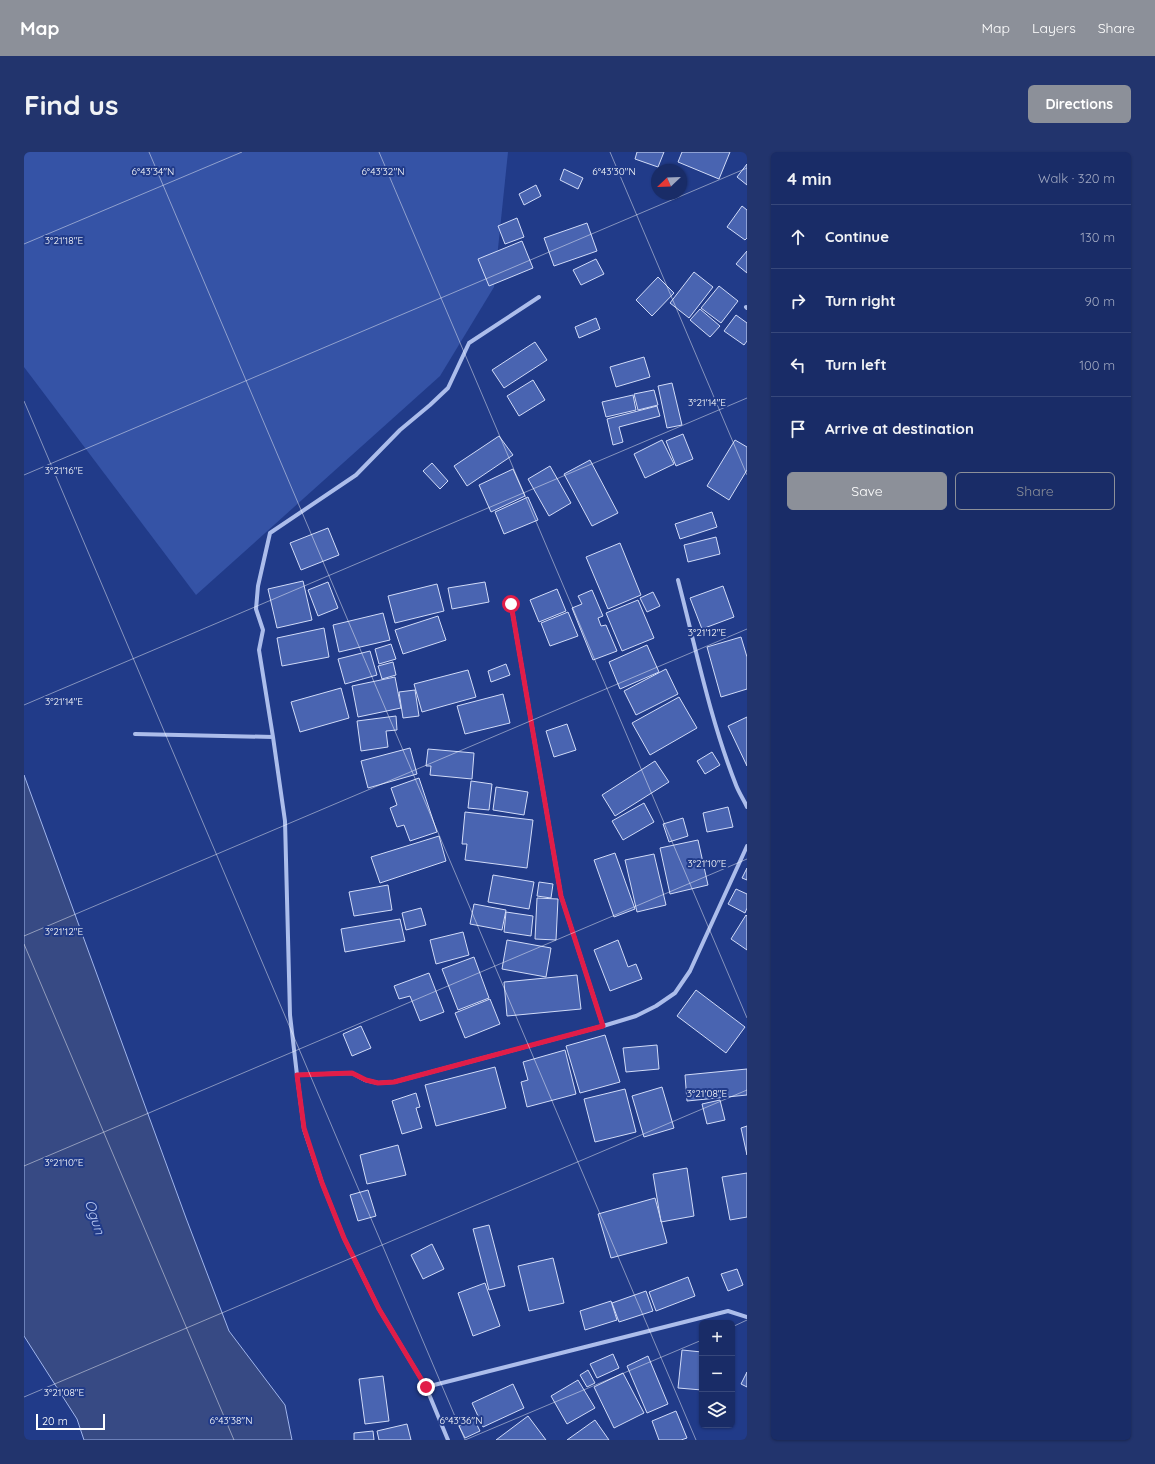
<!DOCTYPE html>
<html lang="en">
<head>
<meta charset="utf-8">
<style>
  :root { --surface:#192c67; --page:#22346d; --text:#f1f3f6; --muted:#9fa7c0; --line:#37487b; --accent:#8c9099 }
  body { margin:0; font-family:Quicksand,sans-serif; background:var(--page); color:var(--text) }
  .controls { position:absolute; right:12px; bottom:12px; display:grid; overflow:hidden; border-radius:6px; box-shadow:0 1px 3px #0004 }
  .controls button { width:36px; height:36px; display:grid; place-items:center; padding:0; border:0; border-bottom:1px solid var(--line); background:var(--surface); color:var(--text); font:20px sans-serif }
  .compass { position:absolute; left:627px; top:12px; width:36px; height:36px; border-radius:50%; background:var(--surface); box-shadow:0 1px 3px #0004; rotate:247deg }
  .scale { position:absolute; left:12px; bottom:10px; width:69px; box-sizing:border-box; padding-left:4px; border:2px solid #fff; border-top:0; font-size:11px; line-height:14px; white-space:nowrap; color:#fff; -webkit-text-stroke:3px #213b89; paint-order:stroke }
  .stop { position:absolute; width:12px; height:12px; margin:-9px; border:3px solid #e11d48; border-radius:50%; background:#fff }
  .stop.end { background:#e11d48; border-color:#fff; box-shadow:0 1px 4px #0008 }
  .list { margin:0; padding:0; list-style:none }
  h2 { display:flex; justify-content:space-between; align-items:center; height:52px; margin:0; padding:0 16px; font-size:17px }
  h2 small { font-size:13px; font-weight:400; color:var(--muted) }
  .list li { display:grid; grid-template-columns:26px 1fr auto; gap:12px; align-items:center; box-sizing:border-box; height:64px; padding:0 16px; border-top:1px solid var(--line) }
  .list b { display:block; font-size:15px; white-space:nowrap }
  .list em { font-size:13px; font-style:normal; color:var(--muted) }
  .actions { display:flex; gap:8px; padding:12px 16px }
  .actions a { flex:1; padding:9px 0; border:1px solid var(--accent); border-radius:6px; text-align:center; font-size:14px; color:var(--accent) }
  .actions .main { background:var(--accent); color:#fff }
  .icon { flex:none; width:22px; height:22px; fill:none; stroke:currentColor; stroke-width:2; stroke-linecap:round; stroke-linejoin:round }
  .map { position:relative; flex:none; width:723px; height:1288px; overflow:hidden; border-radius:6px }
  header { display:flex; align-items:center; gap:24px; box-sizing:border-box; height:56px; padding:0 20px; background:var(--accent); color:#fff }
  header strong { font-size:19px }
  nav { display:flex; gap:22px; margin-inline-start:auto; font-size:14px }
  .intro { display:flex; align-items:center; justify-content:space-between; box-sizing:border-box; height:96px; padding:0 24px }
  h1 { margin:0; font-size:28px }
  .button { padding:10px 18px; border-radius:6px; background:var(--accent); color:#fff; font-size:14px; font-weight:700 }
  main { display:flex; gap:24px; padding:0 24px }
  aside { flex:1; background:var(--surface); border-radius:6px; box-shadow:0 1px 3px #0004 }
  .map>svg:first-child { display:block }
  .green { fill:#3553a6 }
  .water { fill:#374a84; stroke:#a0b5ec }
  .building { fill:#4964b1; stroke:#d1dbf8 }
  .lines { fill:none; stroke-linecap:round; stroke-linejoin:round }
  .minor { stroke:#acbdeb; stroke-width:4 }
  .route { stroke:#e11d48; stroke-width:5 }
  .ticks { fill:none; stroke:#fff; stroke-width:1; stroke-opacity:0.45 }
  .labels { text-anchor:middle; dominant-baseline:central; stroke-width:4; stroke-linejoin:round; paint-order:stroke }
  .water-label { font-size:14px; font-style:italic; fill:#b8c8f2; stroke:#213b89 }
  .ticks-label { font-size:10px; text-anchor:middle; fill:#fff; stroke:#213b89; stroke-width:4; stroke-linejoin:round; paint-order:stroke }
</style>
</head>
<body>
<header>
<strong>Map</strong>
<nav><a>Map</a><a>Layers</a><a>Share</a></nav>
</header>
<div class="intro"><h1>Find us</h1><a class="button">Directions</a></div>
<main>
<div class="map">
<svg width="723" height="1288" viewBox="0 0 723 1288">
  <rect width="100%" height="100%" fill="#213b89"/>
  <!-- green -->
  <path class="green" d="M0 0H484L470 135 416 224 172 443 0 215Z"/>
  <!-- water -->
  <path class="water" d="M0 623 162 1066 205 1179 261 1253 268 1288H60L53 1267 0 1184Z"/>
  <!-- building -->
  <path class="building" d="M613 0H640L634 15 611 7Z
    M658 0H706L695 27 654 10Z
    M723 12V33L713 25Z
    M540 17 559 26 554 37 536 28Z
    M512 33 517 44 500 53 495 42Z
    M718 54 723 58V86L721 88 703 75Z
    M493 66 500 85 481 92 474 74Z
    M563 71 573 99 530 114 520 86Z
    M498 89 509 116 465 134 454 107Z
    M723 99V121L712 112Z
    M572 107 580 122 557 133 549 118Z
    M670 120 689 135 665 166 646 151Z
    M634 125 650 141 628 164 612 148Z
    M695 134 714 149 697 171 677 156Z
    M676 157 696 174 686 185 666 168Z
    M712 163 723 171V189L720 193 700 179Z
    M572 166 576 177 555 186 551 175Z
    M511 190 523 208 480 236 468 218Z
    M620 205 626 225 592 235 586 215Z
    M509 228 521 248 495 264 483 244Z
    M648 231 658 273 643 276 634 234Z
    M630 238 634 253 614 258 610 242Z
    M609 243 612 258 582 265 578 250Z
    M633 254 636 264 595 275 599 290 589 293 583 267Z
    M659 282 669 307 652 314 642 289Z
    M475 284 489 303 443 334 430 314Z
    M638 288 650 312 621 326 610 302Z
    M711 288 723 295V318L705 348 683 334Z
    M566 308 594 361 568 374 540 322Z
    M408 311 424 329 416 337 399 319Z
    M526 314 547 351 525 364 504 327Z
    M489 317 501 344 467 360 455 333Z
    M504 345 514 368 480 382 471 360Z
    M688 360 693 375 656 387 651 372Z
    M304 376 315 403 277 418 266 391Z
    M692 385 696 402 664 410 660 393Z
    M596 391 617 443 584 457 562 405Z
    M279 429 288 468 253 476 244 437Z
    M304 430 314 456 294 464 284 438Z
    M461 430 465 450 428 457 424 436Z
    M413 432 420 459 371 471 364 444Z
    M699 434 710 465 678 477 666 446Z
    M533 437 542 459 515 470 506 448Z
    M568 438 579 464 574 466 577 474 582 473 593 499 569 508 548 456 558 452 554 444Z
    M629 440 636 454 623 460 616 446Z
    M614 448 630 486 598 499 582 461Z
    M544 460 554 484 526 494 517 471Z
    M359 461 366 488 315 500 309 473Z
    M414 464 422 488 379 502 371 478Z
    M300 476 305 505 258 514 253 486Z
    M717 485 723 505V537L697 545 683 495Z
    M367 492 372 507 355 512 351 497Z
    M623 493 635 520 596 537 585 510Z
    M346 499 353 523 321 532 314 507Z
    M369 510 372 523 358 527 354 514Z
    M482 512 486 523 467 530 464 519Z
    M642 517 654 542 612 563 600 539Z
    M444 518 452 545 398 560 390 532Z
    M371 525 377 556 334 565 328 534Z
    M317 536 325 566 276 580 267 550Z
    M391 538 395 564 379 566 375 540Z
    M479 542 486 571 441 582 433 554Z
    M655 545 673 576 626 603 608 571Z
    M372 564 373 578 362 579 364 595 337 599 333 569Z
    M723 565V614L704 574Z
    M543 572 552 598 530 605 522 579Z
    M386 596 393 622 344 636 337 609Z
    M404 597 450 601 448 627 406 623 407 614H402Z
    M688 600 696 613 681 622 673 609Z
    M631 609 645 630 591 664 578 643Z
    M395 626 413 680 386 689 380 673 373 675 366 656 373 653 367 636Z
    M447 629 468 632 465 658 444 656Z
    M472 635 504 640 500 663 469 658Z
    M620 651 630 670 599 688 588 669Z
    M704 655 709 675 683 680 679 661Z
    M441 660 509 668 503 716 441 708 443 692H438Z
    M659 666 664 684 645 690 639 672Z
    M415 684 422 709 356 731 347 705Z
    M674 688 684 733 646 742 636 696Z
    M591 701 611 757 590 765 570 708Z
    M630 702 642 753 613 760 601 708Z
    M723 716V728L718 726Z
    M469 723 510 730 505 757 464 750Z
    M515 730 529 732 527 746 513 744Z
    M364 733 368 758 330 764 325 740Z
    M712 737 723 742V756L721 761 704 752Z
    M513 746 534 747 532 788 511 787Z
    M450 752 482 758 478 778 446 772Z
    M397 756 402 773 382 778 378 761Z
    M482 760 509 764 507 784 480 780Z
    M722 763 723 764V798L707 787Z
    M376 767 381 789 321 800 317 777Z
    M439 780 445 803 412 812 406 788Z
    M483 788 527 796 522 825 478 817Z
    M594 788 604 815 612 812 618 827 586 839 570 798Z
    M450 805 465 846 434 858 418 817Z
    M405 821 420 860 396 869 386 844 375 847 370 834Z
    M553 823 557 857 483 864 480 830Z
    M672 838 721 875 702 901 653 864Z
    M466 847 476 872 441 886 431 861Z
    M337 874 347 896 328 904 319 882Z
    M581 883 596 930 556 941 542 894Z
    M633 893 635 917 602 920 599 896Z
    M541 898 552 942 503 955 497 930 504 928 499 910Z
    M471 915 482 956 412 974 401 933Z
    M723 917V943L663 949 661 923Z
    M638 935 650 976 620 985 608 944Z
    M601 937 612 980 571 990 560 947Z
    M392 941 396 955 392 956 398 976 378 982 368 949Z
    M696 948 701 968 683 972 678 952Z
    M723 974V1003L717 976Z
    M374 993 382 1023 343 1032 336 1003Z
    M663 1016 670 1064 637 1070 629 1022Z
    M723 1021V1065L706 1068 698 1025Z
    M344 1038 352 1064 334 1069 326 1043Z
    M631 1046 643 1091 587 1106 574 1062Z
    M465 1073 481 1134 465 1138 449 1077Z
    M408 1092 420 1117 399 1127 387 1103Z
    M529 1106 540 1151 505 1159 494 1114Z
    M713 1117 719 1133 704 1139 697 1122Z
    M664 1125 671 1144 632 1159 625 1140Z
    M461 1131 476 1174 449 1184 434 1141Z
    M622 1139 629 1159 595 1170 588 1151Z
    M587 1149 593 1168 561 1178 556 1159Z
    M658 1198 678 1200V1238L654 1236Z
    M589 1202 595 1216 573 1226 566 1212Z
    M624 1204 644 1252 623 1261 603 1214Z
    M564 1218 571 1231 563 1235 556 1223Z
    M723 1220V1235L717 1232Z
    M599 1221 620 1261 590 1276 570 1235Z
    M359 1224 365 1269 341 1272 335 1227Z
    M554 1228 571 1256 543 1272 527 1244Z
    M489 1232 500 1256 459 1275 448 1251Z
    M652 1259 663 1286 657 1288H635L628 1269Z
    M504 1264 522 1288H472Z
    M450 1267 456 1279 441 1286 435 1274Z
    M571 1268 585 1288H543Z
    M383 1272 387 1288H355L353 1279Z
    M349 1279 350 1288H330V1281Z"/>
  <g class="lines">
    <!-- minor -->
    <path class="minor" d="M722 155 723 156
      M654 428C672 497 686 567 712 633 715 641 720 648 723 655
      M487 452 537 744 579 874
      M111 582 249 585
      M273 923 328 921 341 928 354 931 370 930 579 874 612 864 632 854 651 841 666 819 723 694
      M402 1235 704 1159 723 1165
      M424 1288 402 1235 355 1157 320 1086 298 1031 280 977 273 923 266 863 261 669 249 585 235 498 239 478 232 457 234 434 246 381 332 323 376 278 406 253 424 236 445 191 515 145"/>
  </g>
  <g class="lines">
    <!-- route -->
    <path class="route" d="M402 1235 355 1157 320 1086 298 1031 280 976 273 923 328 921 342 928 354 931 370 930 579 874 537 744 487 452"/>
  </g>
  <!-- ticks -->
  <path class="ticks" d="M125 0 672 1288M355 0 723 866M586 0 723 323M0 92 218 0M0 249 441 1288M0 323 723 16M0 553 723 246M0 784 723 477M0 792 210 1288M0 1014 723 707M708 1175 723 1168M0 1245 723 938M441 1288 678 1188"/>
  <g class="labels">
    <!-- water labels -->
    <g class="water-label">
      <text transform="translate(71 1065) rotate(72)">Ogun</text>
    </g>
  </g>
  <g class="ticks-label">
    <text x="129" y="23">6°43'34"N</text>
    <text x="359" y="23">6°43'32"N</text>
    <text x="590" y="23">6°43'30"N</text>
    <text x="40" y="92">3°21'18"E</text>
    <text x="683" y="254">3°21'14"E</text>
    <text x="40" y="322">3°21'16"E</text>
    <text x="683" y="484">3°21'12"E</text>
    <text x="40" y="553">3°21'14"E</text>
    <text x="683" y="715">3°21'10"E</text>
    <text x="40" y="783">3°21'12"E</text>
    <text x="683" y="945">3°21'08"E</text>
    <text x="40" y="1014">3°21'10"E</text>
    <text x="40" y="1244">3°21'08"E</text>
    <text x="207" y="1272">6°43'38"N</text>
    <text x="437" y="1272">6°43'36"N</text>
  </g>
</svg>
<div class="controls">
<button>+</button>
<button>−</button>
<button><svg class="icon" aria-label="layers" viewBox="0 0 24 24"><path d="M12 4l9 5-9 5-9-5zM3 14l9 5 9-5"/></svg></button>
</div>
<svg class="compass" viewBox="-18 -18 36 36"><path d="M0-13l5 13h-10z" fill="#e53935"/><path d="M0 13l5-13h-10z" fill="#9fa7c0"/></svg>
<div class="scale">20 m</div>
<div class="stop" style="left:487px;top:452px"></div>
<div class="stop end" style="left:402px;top:1235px"></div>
</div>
<aside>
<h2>4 min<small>Walk · 320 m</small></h2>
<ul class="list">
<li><svg class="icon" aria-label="ahead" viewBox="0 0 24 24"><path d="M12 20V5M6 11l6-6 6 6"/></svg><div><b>Continue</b></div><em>130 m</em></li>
<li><svg class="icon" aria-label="right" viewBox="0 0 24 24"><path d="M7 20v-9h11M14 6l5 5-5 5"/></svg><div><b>Turn right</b></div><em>90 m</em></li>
<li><svg class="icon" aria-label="left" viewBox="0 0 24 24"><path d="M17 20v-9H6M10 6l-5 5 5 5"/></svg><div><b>Turn left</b></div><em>100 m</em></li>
<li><svg class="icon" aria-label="arrive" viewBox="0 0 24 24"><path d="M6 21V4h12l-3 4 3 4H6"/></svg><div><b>Arrive at destination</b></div></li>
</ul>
<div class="actions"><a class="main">Save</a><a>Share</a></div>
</aside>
</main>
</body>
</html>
